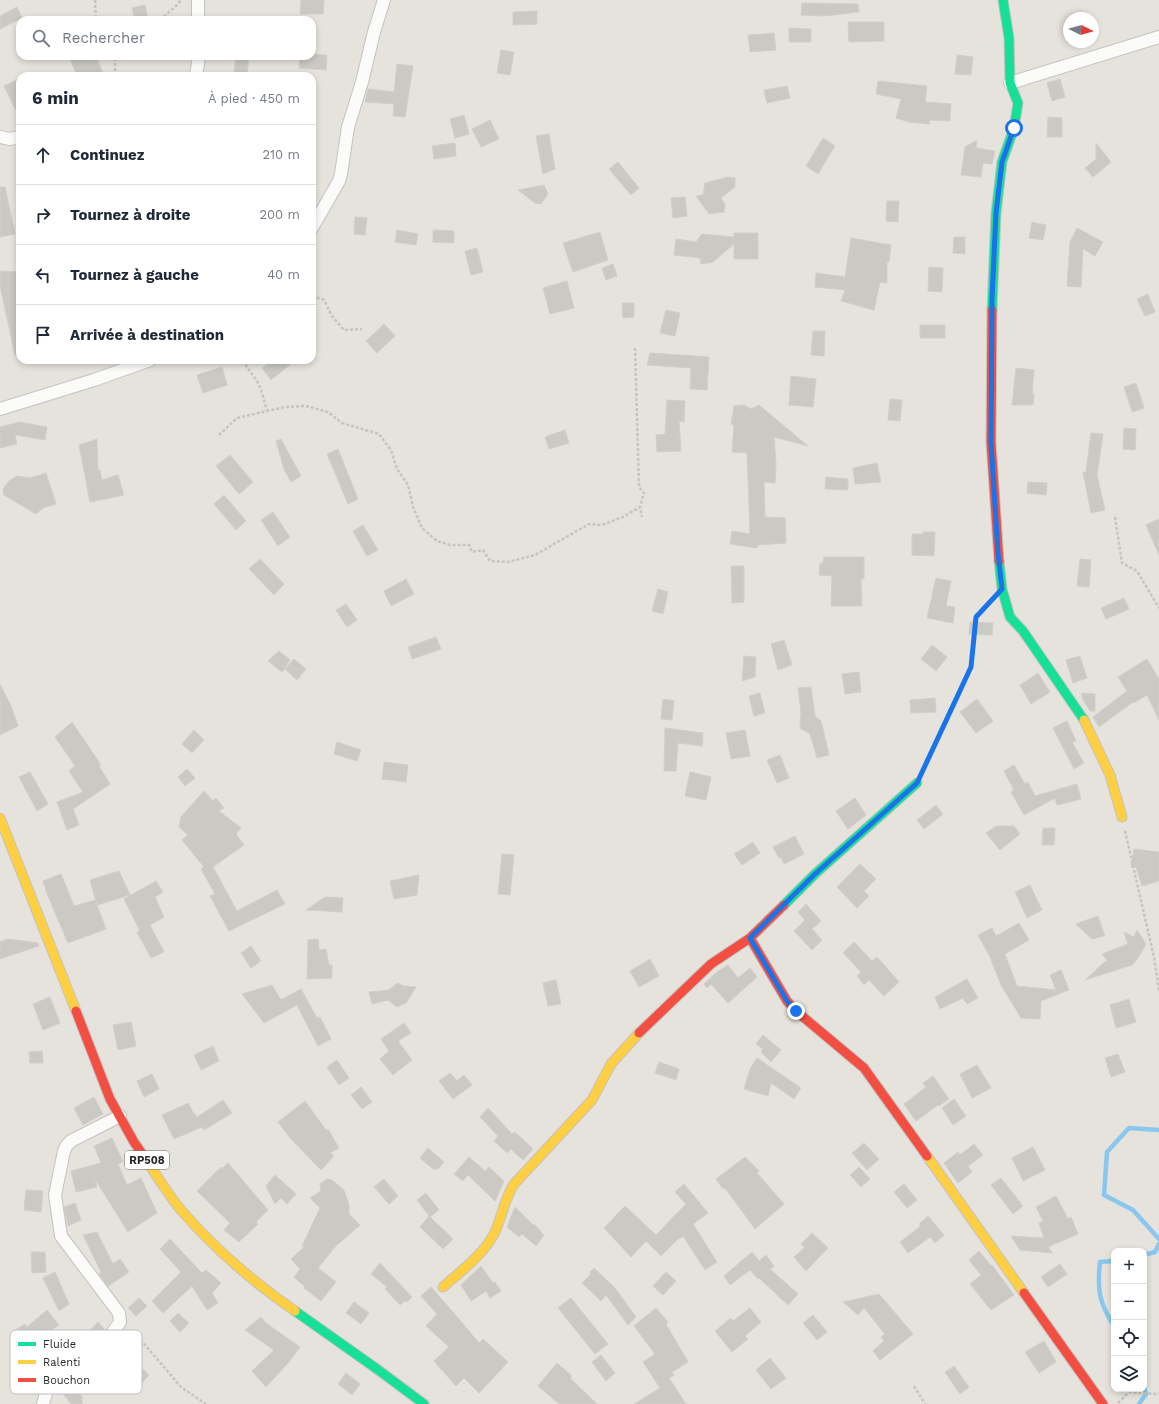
<!DOCTYPE html>
<html lang="fr">
<head>
<meta charset="utf-8">
<style>
  :root { --surface:#fff; --page:#f6f6f7; --text:#1f2937; --muted:#747a83; --line:#e0e1e3 }
  body { margin:0; font-family:"Work Sans",sans-serif; background:var(--page); color:var(--text) }
  .controls { position:absolute; right:12px; bottom:12px; display:grid; overflow:hidden; border-radius:8px; box-shadow:0 2px 6px #0003 }
  .controls button { width:36px; height:36px; display:grid; place-items:center; padding:0; border:0; border-bottom:1px solid var(--line); background:var(--surface); color:var(--text); font:20px sans-serif }
  .compass { position:absolute; left:1063px; top:12px; width:36px; height:36px; border-radius:50%; background:var(--surface); box-shadow:0 2px 6px #0003; rotate:95deg }
  .stop { position:absolute; width:12px; height:12px; margin:-9px; border:3px solid #1a73e8; border-radius:50%; background:#fff }
  .stop.end { background:#1a73e8; border-color:#fff; box-shadow:0 1px 4px #0008 }
  .list { margin:0; padding:0; list-style:none }
  h2 { display:flex; justify-content:space-between; align-items:center; height:52px; margin:0; padding:0 16px; font-size:17px }
  h2 small { font-size:13px; font-weight:400; color:var(--muted) }
  .list li { display:grid; grid-template-columns:26px 1fr auto; gap:12px; align-items:center; box-sizing:border-box; height:60px; padding:0 16px; border-top:1px solid var(--line) }
  .list b { display:block; font-size:15px; white-space:nowrap }
  .list em { font-size:13px; font-style:normal; color:var(--muted) }
  .icon { flex:none; width:22px; height:22px; fill:none; stroke:currentColor; stroke-width:2; stroke-linecap:round; stroke-linejoin:round }
  .map { position:relative; flex:none; width:1159px; height:1404px; overflow:hidden }
  .search { position:absolute; background:var(--surface); box-shadow:0 2px 6px #0003; left:16px; top:16px; width:300px; height:44px; display:flex; align-items:center; gap:10px; box-sizing:border-box; padding:0 14px; border-radius:12px; color:var(--muted); font-size:15px }
  .panel { position:absolute; background:var(--surface); box-shadow:0 2px 6px #0003; left:16px; top:72px; width:300px; height:292px; border-radius:12px }
  .map>svg:first-child { display:block }
  .lines { fill:none; stroke-linecap:round; stroke-linejoin:round }
  .stream { stroke:#89c7ee; stroke-width:4.5 }
  .building { fill:#cbc9c4; stroke:#d1cfc8 }
  .street-casing { stroke:#c3c2c2; stroke-width:14 }
  .fast-casing { stroke:#c3c2c2; stroke-width:11 }
  .slow-casing { stroke:#c3c2c2; stroke-width:11 }
  .jam-casing { stroke:#c3c2c2; stroke-width:11 }
  .path { stroke:#c4c4c3; stroke-width:2.5; stroke-dasharray:3 2; stroke-linecap:butt }
  .street { stroke:#fbfbfa; stroke-width:12 }
  .fast { stroke:#16e098; stroke-width:9 }
  .slow { stroke:#ffcf43; stroke-width:9 }
  .jam { stroke:#f24e42; stroke-width:9 }
  .route { stroke:#1a73e8; stroke-width:5 }
  .labels { text-anchor:middle; dominant-baseline:central; stroke-width:3; stroke-linejoin:round; paint-order:stroke }
  .shield { fill:#fff; stroke:#686868; stroke-width:1 }
  .shield-label { font-size:11px; font-weight:bold; fill:#272727 }
  .key { fill:#fff; stroke:#bebebe; stroke-width:1 }
  .key-label { font-size:11px; fill:#272727 }
</style>
</head>
<body>
<div class="map">
<svg width="1159" height="1404" viewBox="0 0 1159 1404">
  <rect width="100%" height="100%" fill="#e6e3dc"/>
  <g class="lines">
    <!-- stream -->
    <path class="stream" d="M1159 1130 1129 1128 1107 1152 1104 1195 1133 1210 1159 1239
      M1144 1255 1155 1252 1159 1244
      M1114 1261 1100 1262C1097 1289 1099 1303 1114 1326
      M1139 1404 1146 1394 1144 1387"/>
  </g>
  <!-- building -->
  <path class="building" d="M301 0H324L323 14H300Z
    M802 3 858 4 859 12 824 16 801 15Z
    M145 5 148 20H135L132 8Z
    M17 7 22 18 0 29V16Z
    M537 11V24L513 25V12Z
    M848 22H884V41L849 42Z
    M789 28 811 29V42H789Z
    M774 33 776 50 750 52 748 35Z
    M501 50 514 52 510 75 497 73Z
    M312 54 327 55 326 70 299 68 300 56H312Z
    M957 55 973 57 971 75 955 74Z
    M69 56H96L104 76H77Z
    M236 56H249L247 75 234 74Z
    M397 64 413 66 405 117 393 116 394 104 365 102 368 89 394 92Z
    M20 78V119L4 86Z
    M1060 79 1065 97 1052 101 1047 83Z
    M878 81 927 86 925 102 951 104 950 121 930 120 929 124 909 122 896 118 901 99 876 94Z
    M787 86 790 98 767 103 764 90Z
    M464 115 469 134 455 138 450 119Z
    M1048 117 1062 118V137H1047Z
    M490 120 499 139 481 147 472 129Z
    M549 134 555 169 543 174 536 136Z
    M823 138 835 146 818 174 806 166Z
    M977 140 976 148 995 151 992 164 983 163 981 177 961 175 965 147Z
    M455 143 456 156 434 159 432 146Z
    M1096 143 1111 162 1093 177 1085 168 1096 159Z
    M618 162 639 188 631 195 609 169Z
    M728 177 735 178V187L721 198 725 204 724 212 709 214 696 196 703 195 705 183Z
    M544 185 548 194 541 204 535 203 518 190Z
    M0 187H5L15 234 0 237Z
    M685 197 687 216 673 218 671 198Z
    M887 201H899L898 222 886 221Z
    M355 217 367 218 365 235 354 234Z
    M1032 222 1046 225 1043 240 1029 238Z
    M1077 228 1103 242 1095 256 1083 249 1081 287 1067 286 1070 242Z
    M397 230 418 234 416 245 395 242Z
    M433 230 454 231V243L433 242Z
    M600 232 608 260 573 272 563 243Z
    M734 233H758V259H734V244L713 262 701 264 700 258 674 255 676 239 696 242 702 234 734 237Z
    M954 237H965V254L953 253Z
    M851 238 891 245 889 262H887V283L880 282 874 310 841 301 845 290 815 287 816 273 845 277Z
    M477 248 483 272 471 275 465 251Z
    M613 264 617 276 606 280 602 268Z
    M929 267 943 268 942 292 928 291Z
    M0 271 19 272 18 287H20V354L15 355 0 286Z
    M567 281 574 308 550 314 543 288Z
    M1148 294 1155 312 1145 316 1137 299Z
    M622 303H634V317L623 318Z
    M666 310 680 313 675 336 660 333Z
    M384 324 395 336 377 353 366 341Z
    M920 325H945V338H920Z
    M813 331H825L824 356 811 355Z
    M650 353 709 357 707 390 690 389 691 368 647 365Z
    M273 360H296L271 380 262 368Z
    M222 367 227 385 203 393 197 375Z
    M1016 368 1034 370 1032 394H1034L1033 405H1012Z
    M791 376 816 379 813 407 789 405Z
    M1136 383 1144 408 1132 412 1124 387Z
    M890 399 902 400 900 421 888 420Z
    M667 400 685 401 684 422 679 421 681 451 657 452 656 435 665 434Z
    M744 405 751 409 759 405 808 446 774 437 776 464 775 483 764 482 765 517 785 518 786 543 758 545 757 548 730 544 732 531 750 534 747 453 732 452 734 426 731 424 734 406Z
    M20 422 47 427 45 440 15 435 17 444 0 448V427Z
    M1124 428 1136 429 1135 450 1123 449Z
    M565 430 569 443 549 449 545 437Z
    M1091 433 1103 434 1097 475 1105 510 1091 513 1083 472H1086Z
    M97 439 98 471 100 470 102 480 118 475 124 495 90 502 79 445Z
    M281 439 301 476 291 482 284 469 276 441Z
    M338 449 358 499 348 504 327 454Z
    M230 455 253 482 239 494 216 466Z
    M877 463 881 482 855 484 853 468Z
    M46 473 56 504 43 508 36 514 4 495 3 489 9 481 17 476 30 478Z
    M826 477 848 479V490L825 489Z
    M1028 482 1047 483 1046 495 1027 493Z
    M224 495 246 521 236 530 214 504Z
    M273 512 290 537 278 546 261 520Z
    M1159 519V555L1146 525Z
    M363 525 378 550 367 556 353 531Z
    M923 532H935L934 556 912 555V534H923Z
    M824 557H864V579H861L862 606H831L832 576 819 575 820 563H823Z
    M260 559 284 584 274 595 249 569Z
    M1080 559 1091 560 1089 587 1077 586Z
    M731 566H744V602L732 603Z
    M936 578 951 581 946 606 955 607 953 623 927 618Z
    M406 579 414 594 391 606 384 591Z
    M658 589 668 592 663 614 652 611Z
    M1124 598 1129 609 1106 619 1101 608Z
    M346 604 357 620 347 627 336 610Z
    M970 622 993 623 992 635 969 634Z
    M436 637 441 649 412 659 408 647Z
    M784 640 792 665 778 670 771 644Z
    M932 645 947 657 936 671 921 659Z
    M279 651 290 660 282 672 268 661Z
    M744 656 756 657 755 677 742 681Z
    M1080 656 1087 678 1073 683 1066 660Z
    M294 659 306 669 297 680 285 669Z
    M1147 659 1159 679V720L1147 695 1134 703 1133 702 1099 727 1093 717 1127 691 1118 677Z
    M859 672 861 692 845 694 842 674Z
    M1038 673 1050 692 1031 704 1020 685Z
    M0 684 11 706 18 726 0 735Z
    M811 687 815 716 821 721 829 755 817 758 810 734 800 728 801 712 798 688Z
    M760 693 765 713 754 716 749 696Z
    M1082 693 1095 694V711H1090L1082 698Z
    M935 698 936 712 911 713 910 700Z
    M663 699 674 701 672 720 661 719Z
    M977 699 993 721 976 733 960 712Z
    M1067 721 1076 741 1072 742 1084 763 1074 769 1053 728Z
    M72 722 101 765 99 766 110 784 73 809 79 825 67 830 57 802 83 792 69 771 75 766 55 737Z
    M665 728 703 733 702 746 678 743 676 771H664Z
    M194 730 204 740 192 753 182 744Z
    M745 730 750 756 731 759 726 733Z
    M337 742 361 750 357 761 334 754Z
    M780 755 789 778 777 783 767 760Z
    M384 762 408 765 406 782 382 779Z
    M1014 765 1025 784 1028 782 1035 796 1077 784 1081 799 1057 805 1055 798 1024 815 1011 792 1014 790 1004 771Z
    M187 769 195 778 185 786 178 777Z
    M30 772 48 804 37 811 19 777Z
    M690 772 711 777 706 800 685 796Z
    M204 791 213 801 216 798 224 808 219 811 241 828 236 834 244 845 213 867 237 911 277 890 285 904 229 931 210 896 215 894 201 869 204 867 182 840 188 835 179 827 181 817Z
    M855 798 866 815 848 829 836 811Z
    M936 805 943 814 924 829 917 820Z
    M996 826H1014L1020 834 1000 850 986 833Z
    M1043 828H1055L1054 845H1042Z
    M795 836 804 854 784 864 781 857 779 858 773 847Z
    M753 842 760 853 742 865 734 854Z
    M1134 849 1159 852V881L1142 886 1136 867H1131Z
    M502 854 514 855 510 895 498 894Z
    M860 864 876 879 864 891 869 896 857 908 837 887Z
    M119 871 130 895 97 905 90 880Z
    M61 874 74 906 95 900 106 929 68 943 48 896 43 881Z
    M419 875 417 895 394 899 390 881Z
    M156 881 163 892 155 897 164 917 150 925 164 952 151 958 137 932 140 931 124 899Z
    M1030 885 1042 910 1027 918 1015 892Z
    M325 897 343 898 342 912 306 910Z
    M806 904 821 921 812 929 822 940 812 950 794 931 805 920 798 912Z
    M1098 916 1105 936 1092 939 1076 924Z
    M1019 923 1029 940 1005 954 1017 986 1056 990 1050 975 1061 970 1069 990 1041 1001 1040 1019 1021 1018 1001 985 990 957 978 935 992 928 996 936Z
    M1137 930 1146 944 1138 958 1132 965 1085 980 1107 960 1102 954 1128 944 1124 932 1134 937Z
    M8 939 38 943 39 946 0 959V942Z
    M318 939 319 950 326 949 329 965H332V978L307 979 308 940Z
    M854 942 872 961 877 957 899 982 884 996 869 980 864 985 857 976 861 972 843 953Z
    M251 946 261 961 251 968 241 953Z
    M650 959 659 976 639 987 630 971Z
    M728 965 738 978 750 968 757 977 728 1003 711 984 707 988 704 984 717 972Z
    M967 979 978 998 967 1004 963 998 940 1009 935 997Z
    M556 980 561 1004 548 1006 543 983Z
    M397 983 404 986 416 987 406 1003 397 1007 388 1000 372 1004 369 992 389 990Z
    M272 985 281 1000 301 989 317 1018 320 1017 331 1039 318 1046 297 1005 264 1023 242 994Z
    M50 997 60 1023 43 1030 33 1004Z
    M1129 999 1136 1022 1116 1028 1110 1005Z
    M131 1022 136 1046 118 1050 113 1025Z
    M404 1023 411 1033 398 1041 412 1060 393 1075 380 1059 389 1051 381 1039Z
    M763 1035 781 1050 771 1062 761 1052 763 1049 756 1044Z
    M213 1046 219 1061 201 1070 194 1055Z
    M42 1051 43 1063H30L29 1052Z
    M1118 1054 1125 1072 1111 1077 1105 1058Z
    M757 1058 801 1088 794 1099 771 1083 768 1096 744 1089 750 1069Z
    M337 1060 349 1078 339 1085 327 1067Z
    M659 1062 679 1069 676 1080 655 1073Z
    M977 1065 991 1088 972 1098 960 1074Z
    M450 1073 457 1081 464 1075 472 1085 453 1099 439 1081Z
    M152 1074 159 1089 144 1097 137 1081Z
    M933 1076 949 1099 939 1106 938 1105 916 1121 904 1104 926 1087 923 1083Z
    M361 1087 372 1102 362 1109 351 1095Z
    M94 1097 103 1114 83 1125 74 1108Z
    M954 1099 966 1116 953 1125 942 1108Z
    M223 1100 232 1113 204 1130 202 1127 174 1139 162 1115 188 1103 194 1114H195L197 1117Z
    M305 1101 326 1130 328 1129 339 1148 330 1153 334 1156 321 1170 290 1138 278 1122Z
    M488 1108 512 1134 515 1132 533 1149 523 1160 511 1149 507 1153 494 1141 498 1136 480 1117Z
    M112 1138 123 1162 118 1164 127 1185 141 1178 157 1213 128 1232 95 1179 97 1187 76 1192 71 1171 101 1163 94 1146Z
    M864 1143 879 1159 867 1170 852 1153Z
    M974 1144 983 1155 968 1166 972 1172 958 1183 944 1163 958 1152 960 1155Z
    M1033 1147 1045 1170 1023 1181 1012 1158Z
    M428 1148 444 1162 438 1169H433L420 1158Z
    M469 1157 485 1171 489 1167 504 1181 495 1201 468 1175 463 1181 454 1174Z
    M745 1157 759 1171 757 1173 784 1204 755 1229 725 1188 723 1189 716 1179Z
    M228 1163 268 1210 256 1222 258 1224 239 1242 224 1230 230 1223 197 1191 221 1167 222 1169Z
    M859 1167 870 1179 861 1187 850 1175Z
    M275 1175 296 1194 287 1204 281 1198 275 1204 266 1186Z
    M1001 1178 1023 1206 1013 1214 991 1185Z
    M327 1179 332 1180 344 1190 349 1205V1214L360 1225 335 1247 318 1268 336 1282 321 1301 304 1288 305 1287 294 1277 300 1269 291 1259 304 1247 302 1246 320 1208 310 1198 321 1191 320 1184Z
    M384 1179 398 1196 389 1204 374 1187Z
    M684 1184 708 1213 693 1224 717 1262 705 1270 683 1236 680 1239 679 1238 661 1256 646 1241 631 1257 604 1228 625 1206 656 1235 686 1204 675 1192Z
    M904 1184 917 1200 907 1208 894 1192Z
    M26 1190 43 1191 41 1212 24 1210Z
    M426 1193 439 1210 430 1217 453 1239 443 1249 420 1227 429 1216 430 1217 417 1200Z
    M1056 1196 1068 1219 1071 1217 1078 1234 1048 1247 1053 1253 1020 1250 1011 1236 1044 1238 1039 1223 1043 1221 1036 1207Z
    M75 1203 81 1220 68 1226 64 1207Z
    M515 1207 533 1225 534 1224 544 1235 536 1246 522 1234 519 1237 507 1227Z
    M928 1216 944 1235 935 1243 930 1237 908 1253 900 1242 921 1226 919 1224Z
    M97 1232 113 1264 120 1259 129 1272 108 1286 99 1274 101 1272 83 1235Z
    M812 1233 828 1248 806 1271 794 1257 805 1247 801 1244Z
    M170 1239 202 1273 206 1270 221 1283 212 1293 218 1303 207 1310 192 1286 163 1313 152 1301 181 1272 160 1249Z
    M979 1251 991 1266 992 1265 1014 1295 991 1310 970 1284 981 1275 969 1260Z
    M31 1252H45L46 1272 32 1273Z
    M752 1252 759 1261 766 1255 774 1266 770 1269 798 1294 788 1305 759 1278 758 1279 750 1270 730 1285 724 1276Z
    M380 1263 412 1297 407 1302 405 1301 400 1305 385 1289 387 1287 371 1274Z
    M1060 1264 1067 1274 1048 1287 1041 1277Z
    M481 1266 493 1283 495 1282 501 1291 490 1298 486 1291 471 1301 461 1285Z
    M594 1268 615 1288 636 1317 628 1325 606 1295 601 1301 582 1283 591 1274 590 1272Z
    M55 1272 69 1304 59 1311 43 1278Z
    M666 1272 676 1281 663 1295 653 1286Z
    M431 1287 453 1312 479 1343 483 1339 508 1362 479 1393 464 1378 456 1386 434 1361 449 1347 426 1326 437 1314 421 1296Z
    M879 1294 913 1334 880 1360 873 1351 884 1341 881 1337 885 1334 864 1308 858 1315 843 1302Z
    M139 1298 147 1306 136 1316 128 1308Z
    M571 1298 608 1344 595 1354 558 1308Z
    M354 1302 369 1313 361 1324 346 1313Z
    M656 1308 668 1322 666 1324 688 1362 672 1372 674 1375 669 1378 686 1404H634L660 1388 643 1362 655 1354 634 1326Z
    M750 1308 761 1322 745 1336 748 1339 732 1352 715 1331 731 1318 733 1321Z
    M47 1310 59 1325 22 1348 12 1332 25 1324 27 1327Z
    M178 1313 189 1323 180 1332 170 1321Z
    M813 1315 827 1332 817 1340 803 1323Z
    M261 1317 266 1323 300 1347 289 1362 266 1387 252 1371 274 1350 245 1330Z
    M98 1322 105 1330 102 1334 89 1344 83 1338Z
    M1044 1341 1056 1362 1039 1373 1025 1352Z
    M601 1355 615 1373 606 1381 592 1362Z
    M770 1358 786 1378 771 1389 756 1370Z
    M135 1362 149 1375 140 1385 126 1373Z
    M557 1363 572 1376 570 1378 597 1404H559L538 1386Z
    M954 1366 969 1387 960 1394 945 1372Z
    M346 1373 360 1384 352 1395 338 1384Z
    M70 1380 83 1398 81 1399 83 1404H71L59 1388Z"/>
  <g class="lines">
    <!-- street casing -->
    <g class="street-casing">
      <path id="street" d="M198 0V20
        M196 76 199 56
        M1010 83 1159 37
        M0 137 10 139 20 137
        M312 228 339 181 341 174 348 127 362 82 374 32 384 0
        M0 409 94 380 150 360
        M43 1404 46 1393 53 1383 108 1339 120 1322 119 1313 61 1236 55 1195 64 1151 67 1145 71 1141 120 1116"/>
    </g>
    <!-- fast casing -->
    <g class="fast-casing">
      <path id="fast" d="M992 310 996 213 1002 162 1014 128 1018 103 1010 83 1009 38 1003 0
        M999 561 1002 589 1010 617 1023 631 1084 720
        M784 905 815 874 917 783
        M295 1311 377 1369 424 1404"/>
    </g>
    <!-- slow casing -->
    <g class="slow-casing">
      <path id="slow" d="M1084 720 1110 775 1122 817
        M0 818 76 1011
        M143 1155C155 1173 167 1193 181 1210 214 1248 253 1282 295 1311
        M927 1156 1024 1293
        M443 1287C460 1272 483 1255 494 1234 502 1218 504 1198 515 1183L592 1100 611 1064 639 1033"/>
    </g>
    <!-- jam casing -->
    <g class="jam-casing">
      <path id="jam" d="M992 310 991 442 999 561
        M750 938 787 1001 796 1011 864 1068 927 1156
        M76 1011 110 1099 134 1142 143 1155
        M639 1033 711 964 750 938 784 905
        M1024 1293 1103 1404"/>
    </g>
    <!-- path -->
    <path class="path" d="M95 0 96 20
      M160 20 177 5 181 0
      M109 56 115 60
      M115 76V60L119 56
      M312 296 324 300 332 316 344 330 362 329
      M635 348 639 487 644 493 640 507
      M243 360C247 368 252 374 257 381 262 390 264 401 267 411
      M219 435 237 418 267 411 285 407 306 406 328 412 342 423 379 434 391 450 397 469 408 485 413 507 422 528 437 541 450 545H469L472 552 483 550 490 561 508 562 535 555 589 524 602 525 623 517 640 507 642 517
      M1115 517 1122 563 1137 571 1159 608
      M923 770 971 667 976 617 989 603
      M1125 831 1154 957 1159 991
      M129 1330 141 1340 181 1387 206 1404
      M914 1386 925 1404
      M1118 1403 1129 1392 1155 1394 1159 1393"/>
    <!-- street -->
    <use href="#street" class="street"/>
    <!-- fast -->
    <use href="#fast" class="fast"/>
    <!-- slow -->
    <use href="#slow" class="slow"/>
    <!-- jam -->
    <use href="#jam" class="jam"/>
  </g>
  <g class="lines">
    <!-- route -->
    <path class="route" d="M796 1011 787 1001 750 938 815 874 917 783 971 667 976 617 1002 589 998 553 991 442 992 299 996 213 1002 162 1014 128"/>
  </g>
  <g class="labels">
    <!-- shield labels -->
    <rect class="shield" x="125" y="1151" width="44" height="18" rx="3"/>
    <g class="shield-label">
      <text x="147" y="1160">RP508</text>
    </g>
  </g>
  <!-- legend -->
  <rect x="10" y="1330" width="132" height="64" rx="6" class="key"/>
  <rect x="18" y="1342" width="18" height="4" fill="#16e098"/>
  <rect x="18" y="1360" width="18" height="4" fill="#ffcf43"/>
  <rect x="18" y="1378" width="18" height="4" fill="#f24e42"/>
  <g class="key-label">
    <text x="43" y="1348">Fluide</text>
    <text x="43" y="1366">Ralenti</text>
    <text x="43" y="1384">Bouchon</text>
  </g>
</svg>
<div class="controls">
<button>+</button>
<button>−</button>
<button><svg class="icon" aria-label="locate" viewBox="0 0 24 24"><circle cx="12" cy="12" r="6"/><path d="M12 2v4M12 18v4M2 12h4M18 12h4"/></svg></button>
<button><svg class="icon" aria-label="layers" viewBox="0 0 24 24"><path d="M12 4l9 5-9 5-9-5zM3 14l9 5 9-5"/></svg></button>
</div>
<svg class="compass" viewBox="-18 -18 36 36"><path d="M0-13l5 13h-10z" fill="#e53935"/><path d="M0 13l5-13h-10z" fill="#747a83"/></svg>
<div class="stop" style="left:1014px;top:128px"></div>
<div class="stop end" style="left:796px;top:1011px"></div>
<div class="search"><svg class="icon" aria-label="search" viewBox="0 0 24 24"><circle cx="10" cy="10" r="6"/><path d="M15 15l6 6"/></svg>Rechercher</div>
<section class="panel">
<h2>6 min<small>À pied · 450 m</small></h2>
<ul class="list">
<li><svg class="icon" aria-label="ahead" viewBox="0 0 24 24"><path d="M12 20V5M6 11l6-6 6 6"/></svg><div><b>Continuez</b></div><em>210 m</em></li>
<li><svg class="icon" aria-label="right" viewBox="0 0 24 24"><path d="M7 20v-9h11M14 6l5 5-5 5"/></svg><div><b>Tournez à droite</b></div><em>200 m</em></li>
<li><svg class="icon" aria-label="left" viewBox="0 0 24 24"><path d="M17 20v-9H6M10 6l-5 5 5 5"/></svg><div><b>Tournez à gauche</b></div><em>40 m</em></li>
<li><svg class="icon" aria-label="arrive" viewBox="0 0 24 24"><path d="M6 21V4h12l-3 4 3 4H6"/></svg><div><b>Arrivée à destination</b></div></li>
</ul>
</section>
</div>
</body>
</html>
